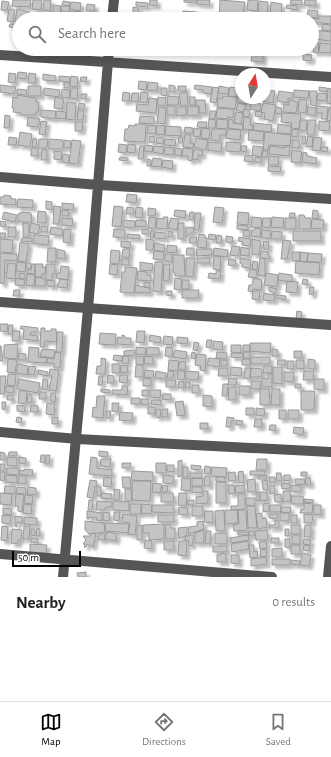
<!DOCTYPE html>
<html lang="en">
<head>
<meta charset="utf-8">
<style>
  :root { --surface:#fff; --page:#f6f6f6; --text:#222; --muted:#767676; --line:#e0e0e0; --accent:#000 }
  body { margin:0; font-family:"Alegreya Sans",sans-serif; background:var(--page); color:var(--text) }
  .compass { position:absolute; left:235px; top:68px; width:36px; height:36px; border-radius:50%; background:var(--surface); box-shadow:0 2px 6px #0003; rotate:11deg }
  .scale { position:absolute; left:12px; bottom:10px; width:69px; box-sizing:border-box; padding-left:4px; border:2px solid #000; border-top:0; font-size:11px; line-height:14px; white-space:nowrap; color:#000; -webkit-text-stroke:3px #fff; paint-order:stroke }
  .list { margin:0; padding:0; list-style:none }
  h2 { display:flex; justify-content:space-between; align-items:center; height:52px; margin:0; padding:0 16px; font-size:17px }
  h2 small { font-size:13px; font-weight:400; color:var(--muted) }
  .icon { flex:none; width:22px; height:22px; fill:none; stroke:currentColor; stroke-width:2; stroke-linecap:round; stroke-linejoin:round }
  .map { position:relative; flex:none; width:331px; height:577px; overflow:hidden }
  .search { position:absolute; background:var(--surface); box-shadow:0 2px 6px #0003; left:12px; right:12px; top:12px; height:44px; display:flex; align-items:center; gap:10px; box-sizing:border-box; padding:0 14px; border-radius:22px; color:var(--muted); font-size:15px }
  .sheet { height:124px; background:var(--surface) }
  nav { display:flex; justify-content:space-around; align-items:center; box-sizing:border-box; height:56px; border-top:1px solid var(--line); background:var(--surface); font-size:11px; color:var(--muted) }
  nav a { display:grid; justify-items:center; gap:2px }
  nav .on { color:var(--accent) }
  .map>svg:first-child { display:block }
  .building { fill:#c4c4c4; stroke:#999; filter:url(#shadow) }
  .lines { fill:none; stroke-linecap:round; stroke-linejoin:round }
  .minor { stroke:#555; stroke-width:10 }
</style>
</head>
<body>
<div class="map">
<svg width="331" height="577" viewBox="0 0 331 577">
  <defs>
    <filter id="shadow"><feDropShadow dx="3.5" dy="3.5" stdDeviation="1" flood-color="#0004"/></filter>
  </defs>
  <rect width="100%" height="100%" fill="#fff"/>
  <!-- building -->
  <path class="building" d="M13 0H31L30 7 12 6Z
    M33 0H42L41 10 32 9Z
    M44 0H51L50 11 43 10Z
    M150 0H157V6L149 5Z
    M184 0H197L196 3 184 2Z
    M197 0H210L209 5 197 4Z
    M220 0 245 2 242 19H219Z
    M248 0H258L257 11 247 10Z
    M291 0H302V5L290 4Z
    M305 0H316V6L304 5Z
    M2 1 9 2 7 11 1 10Z
    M63 1 70 2 69 6 62 5Z
    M259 1 268 2 267 19H258Z
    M71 2 81 3 80 11 70 9Z
    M136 2 148 3V7L136 6Z
    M271 2 282 4 281 18 270 17Z
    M87 4 95 5 94 11H86Z
    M53 5 61 6 60 16 53 15Z
    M287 5 297 6V10L286 8Z
    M61 6H70L69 12H61Z
    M133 7 139 8 138 14H133Z
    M9 9 15 10 13 22 7 21Z
    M17 9 30 12 29 19H19V23L15 22Z
    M308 10 318 11 317 18 307 17Z
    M71 11 83 12 82 19 70 18Z
    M183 11 197 12V19L183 18Z
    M89 13 94 14 93 19H83V17L88 18Z
    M198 13 209 14V19H198Z
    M32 14 42 16V19H32Z
    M133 15 144 16V19H133Z
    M319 16H331V24L312 22 311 18 319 19Z
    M10 24H17V28L9 27Z
    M322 24 331 25V31L322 30Z
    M315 30 331 32V41L314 39Z
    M314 43H319L318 53 313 52Z
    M320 43 331 44V53L319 52Z
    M252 51 263 53V62L251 61Z
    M303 54 312 55 311 61 303 60Z
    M18 72 27 73 26 79 17 78Z
    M9 73 16 74 15 83 8 82Z
    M29 73 36 74 35 83H28Z
    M43 74 56 76V81L43 80Z
    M59 76 70 77V82L59 81Z
    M71 76 78 77 77 87 70 86Z
    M81 77H87L86 82 80 81Z
    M139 81 147 82 146 90 138 89Z
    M148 82 158 83 157 91 147 90Z
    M64 83H70L69 88H64Z
    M0 85 16 87 14 94 0 92Z
    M169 85 175 86V92H169Z
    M195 85 212 87 211 94 203 93V90L194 89Z
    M28 86H41V96H28Z
    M178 86H186V91H178Z
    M219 86 229 88 228 94 218 93Z
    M213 87 219 88 216 103 210 102Z
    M230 87 238 88 237 97 228 96Z
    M319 87 327 88V92L319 91Z
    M44 88 60 90 59 97 44 95Z
    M71 88H78L77 99 70 98Z
    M161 88H167V96L161 95Z
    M328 88 331 89V104L327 103Z
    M17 89 27 90 26 95 17 94Z
    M62 89 70 90 69 98 61 97Z
    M265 90 275 91 273 103 261 101 262 98H265Z
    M294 90 309 91 308 98 294 97Z
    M279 91 293 93 292 99 288 98V103L277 101Z
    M309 91H317L316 106 311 105Z
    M123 92 130 93 129 101H122Z
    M141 92 148 93 147 103 140 102Z
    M187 92 188 105 181 106 179 93Z
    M132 93H139L138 102 131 101Z
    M318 93 327 94 326 101 317 100Z
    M81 94H87L86 99H81Z
    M17 95 36 98V102L39 103 38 112H36L35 115H21V113L13 112 14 108H12L13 97 17 98Z
    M168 96 179 97 178 105H167Z
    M223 96 237 97 235 109 217 107 218 98 222 99Z
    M238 96 249 98 248 104 237 102Z
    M55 97 64 99 62 109 54 108Z
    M158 97 166 98 165 106 157 105Z
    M189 97H195V105H190Z
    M149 98 157 99 156 113 136 111 137 104 148 105Z
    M299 99 307 100 306 113 298 112Z
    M196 100H205L206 113H199V106H196Z
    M289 100 298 102 296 113 283 112 284 104 289 105Z
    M67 102 76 103 75 120 66 119Z
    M251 102 261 104 260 111 250 109Z
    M79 103 85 104 84 109H78Z
    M238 103 247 105 243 112 236 110Z
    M263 103 276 105 273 121 264 119 265 113 261 112Z
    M167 106H175V115H167Z
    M188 106 199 107 198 116 187 115Z
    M317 106 328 107 327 119H321L322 113H317Z
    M159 107 166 108 165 124 157 123Z
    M177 107H186V115L177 116Z
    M276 107 282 108 281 114 275 113Z
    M308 107 316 108 315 116 307 114Z
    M329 107H331V121H327Z
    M217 108 234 109 233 118 228 117V119L216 118Z
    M244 109 250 110 249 117 243 116Z
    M41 110 56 111 55 119 41 117Z
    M78 110 84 111 83 120H77Z
    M56 111 66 112V119L56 118Z
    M210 111H216L215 119H209Z
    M256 111 262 112 261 117 255 116Z
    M236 112 243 113 241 124 234 123Z
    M282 113 301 114 299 129 291 128 292 123 281 122Z
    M5 115 10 116 9 128H4Z
    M140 116 154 117V124L139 123Z
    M28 117 40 119 38 127 27 126Z
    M244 117 251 118 250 125H253L252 130 243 129Z
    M209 119 216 120 215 128H208Z
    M217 119 228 120 227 129 216 128Z
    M229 119 233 120V123L243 124V130L228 128Z
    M300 120H307L306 131 299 130Z
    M308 120H316L314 135H307Z
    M41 121 47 122 45 135 39 134Z
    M319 121 330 122 329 131 319 130Z
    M75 122H83L82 131H75Z
    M198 122H207L206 128 197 127Z
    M254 123 272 125 271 132 253 130Z
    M135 124H146L145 142 124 141 125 129H128L129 125 135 126Z
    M278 124 291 126V134L277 133Z
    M148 125 156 126V134L147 133Z
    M157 125 165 126 164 135 156 134Z
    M166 126 181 127V136L165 135Z
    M185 127 193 128V133H184Z
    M194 128 201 129 200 137 193 136Z
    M202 128 210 129 209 139 201 138Z
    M212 129H226V135H220V141L211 140Z
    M228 129 241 130 240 140 226 138Z
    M298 129V136L292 137V130Z
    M249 130 264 132 263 141 248 140Z
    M20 132 32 134 30 147 18 145Z
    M265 132 291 135 290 146 269 145 268 150H263Z
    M185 134 191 135 190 143 194 144 193 148 183 147Z
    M150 136 155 137 154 143 149 142Z
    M302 136H306L305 144H302Z
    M308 136 313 137 312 147 306 146Z
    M9 137 17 138 16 145H8Z
    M157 137 164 138 163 144 156 143Z
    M179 137H183L182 143H178Z
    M314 137 322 138 320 151 312 150Z
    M196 138 208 140 206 150 194 147Z
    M33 139H37L36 147H32Z
    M39 139H48L47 148H38Z
    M49 139 63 140V149H49Z
    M165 139 176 140 175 146 164 145Z
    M64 140 71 141 70 148H64Z
    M72 140 81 141 78 164 69 163Z
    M292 140H300L299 148H292Z
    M208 142 222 143 221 152 208 150Z
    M226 142 241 143 240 152 226 151Z
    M119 144 127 145 126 153 118 152Z
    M128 144 136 145 135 153 127 152Z
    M145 145 153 146 152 152 144 151Z
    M140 146H144L143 159H138Z
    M154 146 164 147 163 154 153 152Z
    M241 146H247L246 152 241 151Z
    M253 146 263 147 261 157 252 155Z
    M270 146 285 148V146H290L289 156 269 154Z
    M165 147 174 148 173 155 164 154Z
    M322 147H328L327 152 321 151Z
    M31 148H38V156H31Z
    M175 148 182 149 181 156 175 155Z
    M183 148 193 149 192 161 188 160V156H182Z
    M42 149 47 150V160H41Z
    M194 149 203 151 202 156 198 155V160L192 159Z
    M292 150 302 152 300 163 291 162Z
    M54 151 62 152 61 160 54 159Z
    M263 151H268L267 157H262Z
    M303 152 307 153V156L317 158 316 164 302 162Z
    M63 154 69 155V163L62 162Z
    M245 155 253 156V162L244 161Z
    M269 156 279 157 278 165H268Z
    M120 157 128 158V161L119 160Z
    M255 157 262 158 261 163 255 162Z
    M153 158 162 159 161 167 151 166Z
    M147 159 151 160V166H147Z
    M163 160 173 161 172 169 162 167Z
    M268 166 281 167 280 172 268 171Z
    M127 194 137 195 136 203 126 202Z
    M4 195 11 196V199H16V205L0 204V197H4Z
    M18 199 33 200V208L17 207Z
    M46 201 52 202V210L46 209Z
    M62 203 74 204 73 210 62 209Z
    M54 206 61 207 59 224H53Z
    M114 206 123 207 121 227 112 226Z
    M127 207 134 208V214H126Z
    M136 207 143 208 142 218 135 217Z
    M215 207 224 208 222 223 213 222Z
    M148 208 156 209 155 216H148Z
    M62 210 69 211 68 216H62Z
    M175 210 186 211 185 218 174 216Z
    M313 210 318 211V219L312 218Z
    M38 211 46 212V223H37Z
    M4 212 17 215 15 222 2 219Z
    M22 212 31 213 32 222H18V214Z
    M190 212H194L193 220H189Z
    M238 212 249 213 248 225 237 224Z
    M195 213H201L199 230H194Z
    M290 213H295V218L289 217Z
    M299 215H304L305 218H311V229H299Z
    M149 217 156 218 155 229 148 228Z
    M163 217H168L167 229 156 228 157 218 163 219Z
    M252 217 262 218 261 228 251 227Z
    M272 217 284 218 283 228 271 227Z
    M62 218 73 219 72 226 62 225Z
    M171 218 179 219 177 230 168 228Z
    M263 218H271L270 228 262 227Z
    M285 218H296V229H285Z
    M312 219 324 220 323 229 311 228Z
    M123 220 135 221V228L123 227Z
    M136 220 146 221V227L135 226Z
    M0 221 6 222 5 227 0 226Z
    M23 223 29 224V237H23Z
    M31 223 40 225 38 234 29 232Z
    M178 223H184V239H178Z
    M237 225 248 226V230L237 229Z
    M41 226 48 227 47 232H41Z
    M8 227H16V237H8Z
    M51 227 63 229 62 236 50 234Z
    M193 227 194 231 186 237V228Z
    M255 228 261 229 260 237 251 236 252 230H255Z
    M64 229H71L70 243 63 242Z
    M114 229 125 230V238L113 237Z
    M142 229 149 230V234H142Z
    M151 230 154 231 153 238H150Z
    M244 230 250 231 249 237 243 236Z
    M262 230 271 231 269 239 261 237Z
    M168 231 173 232 172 237H168Z
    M272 231 282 232V239H271Z
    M293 231H321V241H293Z
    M155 232 166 233V239L154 238Z
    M0 233H6L5 238H0Z
    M128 234 140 235V239L127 238Z
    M199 234 205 235V238H207L206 248 197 247Z
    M209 234 216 235 215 240 208 239Z
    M34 235 49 236 48 245 33 243Z
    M217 235 222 236 221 243H216Z
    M226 236 233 237 232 243 226 242Z
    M190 237H197L196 243H189Z
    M239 237 251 239 250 246 242 245 243 242 238 241Z
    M22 238H32V242L21 241Z
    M0 239 13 240 12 253 0 252Z
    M146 239 154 240 153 250H146Z
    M252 239 261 241 259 255 252 254Z
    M283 240 291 241 287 259H281Z
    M121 241 131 242 130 248 121 247Z
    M263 241 269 242 268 250 264 249Z
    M20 242 29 244 26 262 18 261Z
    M155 243 165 245 164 252 154 250Z
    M167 245 177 246 176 253 167 252Z
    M232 246 240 247 238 256 230 255Z
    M241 247 250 249 248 256 240 255Z
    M48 248H56V262H47Z
    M187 248H194V255H186Z
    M214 248 228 250 227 257 213 255Z
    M57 249 65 251V259L57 258Z
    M123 249H130L129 258 122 257Z
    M196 249H212V255L197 256Z
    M111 250 120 251 119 264 110 263Z
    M154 251 164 252 163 260 153 259Z
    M264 251 268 252 270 259 260 258 261 252Z
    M292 252H300V261H292Z
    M300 252 308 253 307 262 300 261Z
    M0 253 17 254V261L5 260 4 284 0 283Z
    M308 253 322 254 321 262H307Z
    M165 254H172V262L165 261Z
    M173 255H184L185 276H175V273L173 272Z
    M214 256 221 257 220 270 213 269Z
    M186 258H195L193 277 186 276Z
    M197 258H210V263H197Z
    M240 258 251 260 250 268 242 267V264L240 263Z
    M260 258 265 259V276L258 275Z
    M122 259H129V265H121Z
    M229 259 236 260 235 266 228 265Z
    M253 261 258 262 257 270 252 269Z
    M296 261 320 263 319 275 295 273Z
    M17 262 26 263 25 272 16 271Z
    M140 262 153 264 152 271 140 270Z
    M155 262H163L161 292 153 291Z
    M8 263 16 264 15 279 6 278Z
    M26 263H31V269L26 268Z
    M32 264H35V274L27 273V270H31Z
    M35 264H43L42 267H46L45 274H42V277H35Z
    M46 264H55V274H52V280H46Z
    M110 264 118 265 117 275 109 274Z
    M164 264H170L169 281H163Z
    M61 266 69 267 68 280 56 278 57 273H60Z
    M125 267 137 268 134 293 120 292 122 272H125Z
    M250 269 257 270 256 278 248 277Z
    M138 271 147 272V275H151V281L137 280Z
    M216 271H221L220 279 208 278 209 273 216 274Z
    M20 273 25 274V279L19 278Z
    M266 273 278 275 277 287 264 285Z
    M279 273 292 275V282L278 280Z
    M27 274 35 275 34 286 26 285Z
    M36 277 45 279V286H35Z
    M16 278 25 280 24 286 15 285Z
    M175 278 182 279 181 290 174 289Z
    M254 278 262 280 261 290 253 289 252 292 248 291 249 285H252Z
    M60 279 68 280 67 288 57 287Z
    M303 279 308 280 307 285 302 284Z
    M46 280 55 281 54 287 48 286Z
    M182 280H189V289H182Z
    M287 281 298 282 297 293 286 292Z
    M144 282 150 283V288L144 287Z
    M135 285 150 288V293L135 292Z
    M269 287 277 289 275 294 269 291Z
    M310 287H314L313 295 309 294Z
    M14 290H20L19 296H13Z
    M182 290H199L198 298H182Z
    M166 291H172V296L166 295Z
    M253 291H260L259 300 252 299Z
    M264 293 275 295 274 301 263 300Z
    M276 295 286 296V300L276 298Z
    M297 311 302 312 301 319 296 318Z
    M0 324H8L7 332 0 331Z
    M9 325H13L12 334H8Z
    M21 326 38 328 37 332H31L30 335 38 336V341L23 339 24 329H20Z
    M41 328H45L44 331H51V329H56L57 342 45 341 44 347H40Z
    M13 331H20L19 341H12Z
    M137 331H145L144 343 136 342Z
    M57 332H63L62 352H56Z
    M100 333 116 334 115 345 99 344Z
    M122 335 125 336V338H131V345L117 344 118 337 122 338Z
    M150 335 161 337 160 343 149 341Z
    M164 336 173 337 172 345 163 344Z
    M177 337 188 338 187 344 177 343Z
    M207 340H212L210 348 206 347Z
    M213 341 223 342 222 350 213 349Z
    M194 342 199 343 197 351 193 350Z
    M250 343H271L270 353 250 351Z
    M18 344 17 359 4 358V345Z
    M231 345H241V353L231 352Z
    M243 345H250V352L243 351Z
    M0 346H1L3 361H0Z
    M29 347 39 348 38 357H47L46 363 28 362Z
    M136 347 146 348 145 355 136 354Z
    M147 347 159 348V355H146Z
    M166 347 173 348 172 357 165 356Z
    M42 349 55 350 54 358 40 357Z
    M272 349 278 350V356H272Z
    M135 350V355L124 356V351Z
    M175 350 187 352 186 359 173 357Z
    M294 351H302V358H294Z
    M55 352 61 353 60 368H54V363H47V358L54 359Z
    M192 352 196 353 195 359 191 358Z
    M217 352 227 353 226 359 216 358Z
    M244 352H250V358H243Z
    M19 353 26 354V360H18Z
    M231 353H243V358L231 357Z
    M197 354 206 355 205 371 200 370 201 366 195 365Z
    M114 355 123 356 122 361 113 360Z
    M123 356H129L128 364 122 363Z
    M136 356 144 357 143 365 136 364Z
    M145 356 153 357V364H144Z
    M251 357H270V364H251Z
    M101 358 106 359 105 374H96L97 366H101Z
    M209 358 220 359 219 367 207 365Z
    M8 359 17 360 15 373 7 372Z
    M245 359H250V365H242V360Z
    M308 359 315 360V369H308Z
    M169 360 179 361 178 371 168 370Z
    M221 360H227V366H221Z
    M278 360H286L285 365H277Z
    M296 360H304V369L296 368Z
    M180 361 186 362 185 370 178 369Z
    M287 361H294V369H287Z
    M18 364 28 366 27 375 16 373Z
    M112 364H120V373H112Z
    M121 365 128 366 127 373 120 372Z
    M136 365H143V377H135Z
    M29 366 36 367 34 375 28 374Z
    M264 366H272V373H263Z
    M231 367 242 368 241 376 230 375Z
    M273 367H282V384L273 383Z
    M219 368H228V376H218Z
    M245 368H251L250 379 244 378Z
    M251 368 262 369V377H250Z
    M50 369 59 370 56 391 49 390 52 376H49Z
    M38 370 48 372V376L38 374Z
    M145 370 154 371 153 378 144 377Z
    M156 371 166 373V379L155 378Z
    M168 371H174L173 378H167Z
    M178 371H185L184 380 177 379Z
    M186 371 199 372 198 380 186 379Z
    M304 371H314L313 380H303Z
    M284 372H294L293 382 284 381Z
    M8 374H16L15 386 7 385Z
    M268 374H272V387H262V378L268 379Z
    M108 375 114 376V383H107Z
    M120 375H128L127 383 119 382Z
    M0 376H6L4 394H0Z
    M99 376H103L102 385H98Z
    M143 378 151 379V386H143Z
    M229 378 237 379 236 385H228Z
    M19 379 40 383 38 393 17 389Z
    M43 379 48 380 47 390 42 389Z
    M314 379H324V390L314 389Z
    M166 380H176L175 387H166Z
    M179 381 184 382V388H178Z
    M186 381 190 382V388H185Z
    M251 381H261L260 389H251Z
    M223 384H228L227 396H222Z
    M295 384H301V388H295Z
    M192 385H199V393H192Z
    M6 386 14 387 13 393 6 392Z
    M122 386H128L127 395 112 394V390H122Z
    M239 386H250V395H239Z
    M229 387H236V400H228Z
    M101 389 110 390V393L101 392Z
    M260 389H269L270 405H260Z
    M272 389H280V405H271Z
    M142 390H149L148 396H142Z
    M150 390H161L160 398 150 397Z
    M19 391H27L26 404 18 403Z
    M301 391H315L314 410H301Z
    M40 392H46V399H39Z
    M51 393H56L55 402 50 401Z
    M28 394 32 395V403L27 402Z
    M163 394H171V400L162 399Z
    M8 395H13V400H7Z
    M203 395 212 396V407L203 406Z
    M97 396H105L103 418 92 417 93 407 96 408Z
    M131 398H140V404H131Z
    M141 399H149L148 405 141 404Z
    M151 400H161V405L151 404Z
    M183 401 185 415 177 416 175 402Z
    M2 402H6L5 410 2 409Z
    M47 403H55L54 415 46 414Z
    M112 403H119L118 412 112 411Z
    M17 405 25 406V412L17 411Z
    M31 405 38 406V412H30Z
    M148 407H155V414H148Z
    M246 408H254V415H246Z
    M256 408 265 409 264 416 256 415Z
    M156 409H161L160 418 156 417Z
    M162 409H168L167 417H162Z
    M279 410H286V419H279Z
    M288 410H299V419H288Z
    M106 411H111L110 418H106Z
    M120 412 133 413 132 421 119 420Z
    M17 417 22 418 21 423 16 422Z
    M58 417V424H52V418Z
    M227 417 234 418V421H231V427H226Z
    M255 419H262V427H254Z
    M236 420 243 421 242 425H236Z
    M200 423H208V429H200Z
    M270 425H276L275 431 269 430Z
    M294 427 304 428 303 435 293 433Z
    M99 451 108 452 107 457 99 456Z
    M0 452 5 453V460H0Z
    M9 452H17V456H8Z
    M41 455H45V463L40 462Z
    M46 455H50L49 464H46Z
    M7 457 17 458V466H7Z
    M19 457 26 458V464L19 463Z
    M91 457 97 458V468L112 470V476L89 474Z
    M101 459H111L110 467 100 466Z
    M257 459H267V470H256Z
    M182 460V476L178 477V461Z
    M122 463H131L130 468H122Z
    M156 463H166V473H156Z
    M0 464H5V471H0Z
    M167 465H174V472L167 471Z
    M191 465 201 466 200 470 191 469Z
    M205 466 211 467 210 474H204Z
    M183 467H188V477H183Z
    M212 467 227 468 226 477 211 476Z
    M7 468H19V475L6 474Z
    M24 469 33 470 32 476 19 474 20 470 24 471Z
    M132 471 153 472V481L131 480Z
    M243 471 244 482 239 483 238 472Z
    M250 471H265V475H250Z
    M0 472H5L4 481 0 480Z
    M235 472 236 481H229L228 473Z
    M301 472H307V476H301Z
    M190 473H202V478H190Z
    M276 473H281L282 481H277Z
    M6 475 17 476V483L6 482Z
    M163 475 174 476 173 484 163 483Z
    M284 475H290L291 480 284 481Z
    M19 476H26V484L18 483Z
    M205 476H210V486H204Z
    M258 476H267V479H258Z
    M104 477 112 478 111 487 103 486Z
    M122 477H130L131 488H123Z
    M216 477H225V482L216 481Z
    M269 477H275L276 482 270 483Z
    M182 478 191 479 190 491 181 490Z
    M192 478 203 479 202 486H192Z
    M305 478H310L311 485H306Z
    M255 479 256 492H248L247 480Z
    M295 479H304L305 484 296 485Z
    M90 480 97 481 96 487H94L95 489 93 498 87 497Z
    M267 480 268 490H263L262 481Z
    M132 481H151L150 501 132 500Z
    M216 482H226V503H216Z
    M153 483 162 484 160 493 152 492Z
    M290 483V488L282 489 281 484Z
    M163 485 168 486 167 492H162Z
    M228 485H234L235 493 229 494Z
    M244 485 245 492 236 493 235 486Z
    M270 485H274L275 493 270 494Z
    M291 485 301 486V492L291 491Z
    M5 486H15V494L4 493Z
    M97 486 101 487V496H97Z
    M17 487 26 488V494L16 493Z
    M28 487 36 488V495L27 494Z
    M192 487H202V493L192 492Z
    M114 489 120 490 119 500H114Z
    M125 489H131L132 501H125Z
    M203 491H208V503L196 504V497L203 496Z
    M283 491H290L291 501 283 502Z
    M259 492V501H256V493Z
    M260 492H267L268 500 260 501Z
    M0 493 12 494 11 505 0 504Z
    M102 493 112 494V499L101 498Z
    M161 493H173L174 502H161Z
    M179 493H187L186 506 178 505Z
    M16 494 24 495 22 512 18 511V506H15Z
    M238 494H245V509L231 510V506H238Z
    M281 494 282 502H275L274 495Z
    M25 495 33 496 32 504 24 503Z
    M291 496H303L304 504H292Z
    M246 498H255V506L246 505Z
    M304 499 314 500 313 503 304 502Z
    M89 500H93L92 510H88Z
    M194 500V505H188L187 501Z
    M97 501 112 502V506L105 508 104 510H96Z
    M113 501 129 502V511L113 510Z
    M269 503V511L263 512V504Z
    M304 503 313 504 312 513H300L301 509H304Z
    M24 504 32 505 31 514 23 513Z
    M130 504H141V514H130Z
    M142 504 152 505 151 514 141 513Z
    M152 505H174V513L152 512Z
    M270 505H281V512H270Z
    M314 505H321V515L313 514Z
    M192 506H203V516H192Z
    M247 506H255L257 528H248Z
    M179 507 188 508 187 515 178 514Z
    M281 507H291L290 513 281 512Z
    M3 508 12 509 11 515 3 514Z
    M224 510 225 531H216L215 511Z
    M225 510H237L238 523 225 524Z
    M238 510H246L247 530 234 531 233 525 239 524Z
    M87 511 102 513V521L96 520 97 518 89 517V519H87Z
    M205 511H213V523L204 522Z
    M103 512 110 513 109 521 103 520Z
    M114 512H120L119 521 114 520Z
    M262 513V519L266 518 267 527 258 529 256 514Z
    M280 513H289V521H280Z
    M123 514 137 516 135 535 128 534 130 523 122 522Z
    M269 514H278V519L269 518Z
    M304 514 313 515 312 523H304Z
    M2 515 11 516 10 524 2 523Z
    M158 515H174V522H158Z
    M291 515H297V523H291Z
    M15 516 23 517 22 523 17 522V527L15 526Z
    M24 517 37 518V525L24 524Z
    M275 520 279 521V528H269L270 525H275Z
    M85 521 104 523 105 532 89 534 85 530Z
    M203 521 204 529 189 534 188 527 197 526V522Z
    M105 523 129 524 128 533 108 531 106 533Z
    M164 524V539L149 540V533H143V525Z
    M171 524V528H175V539H166L165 525Z
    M142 525V540H137V526Z
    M291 525H300V534H291Z
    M305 525H311V537H304Z
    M2 526 8 527 7 541 1 540Z
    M24 526H30L29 539H23Z
    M187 527V535L179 539 178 528Z
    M37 528 40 529V536H36Z
    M12 529 22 530 21 540H18V544L11 543Z
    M31 529H35V536L31 535Z
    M285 529H289V536H285Z
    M204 530V543H195V533Z
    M267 530 268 540H256L255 531Z
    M206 531H211L210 544 205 543Z
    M249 531H254V536H249Z
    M108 532 117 534 116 541 105 539 106 534Z
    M238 532H248L249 535H238Z
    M92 533 96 534 93 547 87 544 86 547H84L85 544H83L86 540 83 536H90Z
    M215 533H227V544H215Z
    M99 534H105V540H98Z
    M190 535 194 536 192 546 188 545 189 541 185 540V537Z
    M248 535 249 540 231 543 230 538Z
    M292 535H300V544H292Z
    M31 538 38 539V543L31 542Z
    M271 538H279V543H271Z
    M285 539H290V548L285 547Z
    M304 539 311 540 310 545 303 544Z
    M145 540 152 541V549L144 548Z
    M164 541H174V550H164Z
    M179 541H187L186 556 178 555Z
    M248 541 249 549 232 552 231 544Z
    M266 541 267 548 260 549 259 542Z
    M30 544 47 545 46 553 30 552Z
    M249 545H254V552L257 551 258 557 250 558Z
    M291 545H300V554H291Z
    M304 545 310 546 309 551 303 550Z
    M213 546H227V552H213Z
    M282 548V557H272V549Z
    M266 549 267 556 261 557 260 550Z
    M221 553 226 554V562H217V555H221Z
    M302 553 311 555 309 566 300 565Z
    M231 555H239V564L231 563Z
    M266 557 267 564 251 566V559Z
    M272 559H290V565H272Z
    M291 560 300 561V565L291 564Z
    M86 572V577H78L77 573Z"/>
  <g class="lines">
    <!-- minor -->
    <path class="minor" d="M112 19 114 0
      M0 55 331 77
      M0 177 99 185 331 199
      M0 302 331 325
      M0 432 77 439 331 452
      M0 554 272 577
      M63 577 88 309 109 49
      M328 577 331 546"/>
  </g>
</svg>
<svg class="compass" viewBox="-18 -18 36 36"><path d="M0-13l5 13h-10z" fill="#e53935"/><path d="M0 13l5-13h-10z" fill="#767676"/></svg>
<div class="scale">50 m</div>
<div class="search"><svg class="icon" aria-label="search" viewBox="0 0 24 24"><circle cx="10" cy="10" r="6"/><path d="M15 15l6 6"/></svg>Search here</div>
</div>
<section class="sheet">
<h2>Nearby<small>0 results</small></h2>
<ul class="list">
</ul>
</section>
<nav>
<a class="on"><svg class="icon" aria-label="map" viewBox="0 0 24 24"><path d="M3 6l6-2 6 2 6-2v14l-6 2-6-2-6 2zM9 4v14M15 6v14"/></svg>Map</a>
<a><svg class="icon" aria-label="directions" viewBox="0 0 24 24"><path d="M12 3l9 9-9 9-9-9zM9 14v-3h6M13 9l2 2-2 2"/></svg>Directions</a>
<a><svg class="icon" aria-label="saved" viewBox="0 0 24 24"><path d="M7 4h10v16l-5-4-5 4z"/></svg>Saved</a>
</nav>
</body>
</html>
